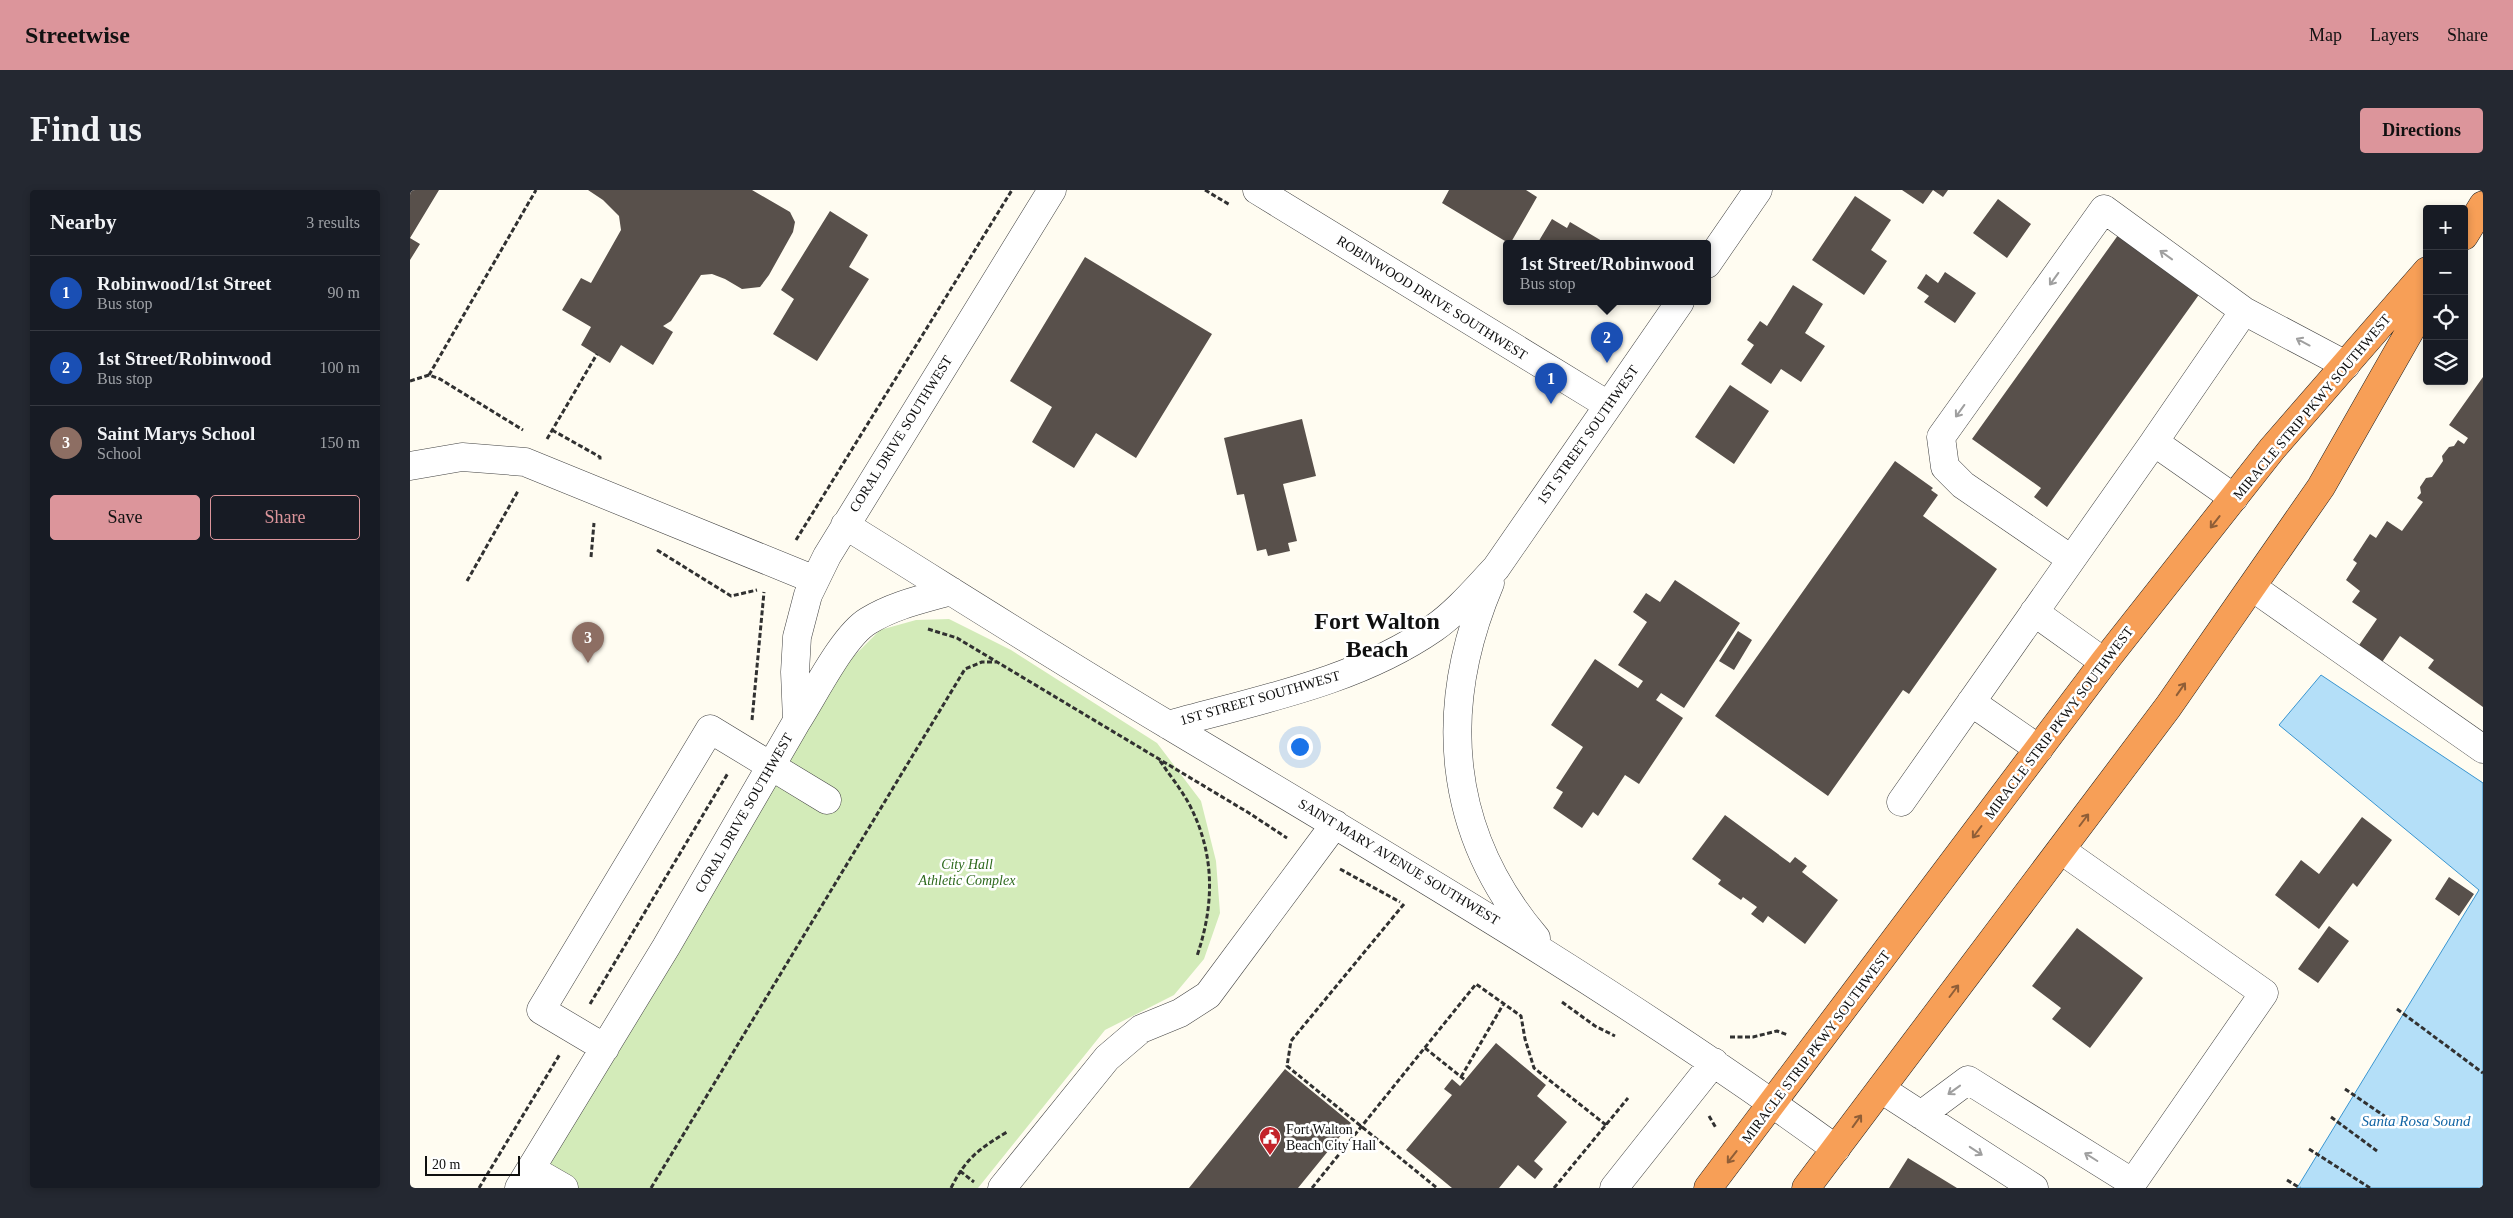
<!DOCTYPE html>
<html lang="en">
<head>
<meta charset="utf-8">
<style>
  :root { --surface:#171b24; --page:#242831; --text:#f1f3f6; --muted:#9ea1a6; --line:#363941; --accent:#dc959b }
  body { margin:0; font-family:"Times New Roman",serif; background:var(--page); color:var(--text) }
  .controls { position:absolute; right:15px; top:15px; display:grid; overflow:hidden; border-radius:5px; box-shadow:0 2px 8px #0003 }
  .controls button { width:45px; height:45px; display:grid; place-items:center; padding:0; border:0; border-bottom:1px solid var(--line); background:var(--surface); color:var(--text); font:25px sans-serif }
  .scale { position:absolute; left:15px; bottom:12px; width:95px; box-sizing:border-box; padding-left:5px; border:2px solid #0f0f0f; border-top:0; font-size:14px; line-height:18px; white-space:nowrap; color:#0f0f0f; -webkit-text-stroke:4px #fff; paint-order:stroke }
  .you { position:absolute; left:889px; top:556px; width:18px; height:18px; margin:-12px; border:4px solid #fff; border-radius:50%; background:#1a73e8; box-shadow:0 0 0 8px #1a73e833 }
  .badge { display:grid; place-items:center; width:32px; height:32px; border-radius:50%; background:var(--accent); color:#fff; font-size:16px; font-weight:700 }
  .pin { position:absolute; translate:-50% -41px; filter:drop-shadow(0 1px 2px #0008) }
  .pin::after { content:''; position:absolute; top:26px; width:18px; height:15px; background:inherit; clip-path:polygon(0 0,100% 0,50% 100%) }
  .popup { position:absolute; left:1093px; top:50px; width:208px; height:65px; box-sizing:border-box; display:grid; place-content:center; border-radius:5px; background:var(--surface); filter:drop-shadow(0 1px 4px #0005); font-size:16px; white-space:nowrap; color:var(--muted) }
  .popup b { font-size:19px; color:var(--text) }
  .popup::after { content:''; position:absolute; left:50%; top:100%; margin-left:-10px; border:10px solid transparent; border-top-color:var(--surface) }
  .list { margin:0; padding:0; list-style:none }
  h2 { display:flex; justify-content:space-between; align-items:center; height:65px; margin:0; padding:0 20px; font-size:21px }
  h2 small { font-size:16px; font-weight:400; color:var(--muted) }
  .list li { display:grid; grid-template-columns:32px 1fr auto; gap:15px; align-items:center; box-sizing:border-box; height:75px; padding:0 20px; border-top:1px solid var(--line) }
  .list b { display:block; font-size:19px; white-space:nowrap }
  .list p { margin:0; font-size:16px; white-space:nowrap; color:var(--muted) }
  .list em { font-size:16px; font-style:normal; color:var(--muted) }
  .actions { display:flex; gap:10px; padding:15px 20px }
  .actions a { flex:1; padding:11px 0; border:1px solid var(--accent); border-radius:5px; text-align:center; font-size:18px; color:var(--accent) }
  .actions .main { background:var(--accent); color:#111 }
  .icon { flex:none; width:28px; height:28px; fill:none; stroke:currentColor; stroke-width:2; stroke-linecap:round; stroke-linejoin:round }
  .map { position:relative; flex:none; width:2073px; height:998px; overflow:hidden; border-radius:5px }
  header { display:flex; align-items:center; gap:30px; box-sizing:border-box; height:70px; padding:0 25px; background:var(--accent); color:#111 }
  header strong { font-size:24px }
  nav { display:flex; gap:28px; margin-inline-start:auto; font-size:18px }
  .intro { display:flex; align-items:center; justify-content:space-between; box-sizing:border-box; height:120px; padding:0 30px }
  h1 { margin:0; font-size:35px }
  .button { padding:12px 22px; border-radius:5px; background:var(--accent); color:#111; font-size:18px; font-weight:700 }
  main { display:flex; gap:30px; padding:0 30px }
  aside { flex:1; background:var(--surface); border-radius:5px; box-shadow:0 2px 8px #0003 }
  .map>svg:first-child { display:block }
  .green { fill:#d3ebb9 }
  .water { fill:#b4dff8; stroke:#3a95d0 }
  .building { fill:#58504b }
  .lines { fill:none; stroke-linecap:round; stroke-linejoin:round }
  .minor-casing { stroke:#424242; stroke-width:29 }
  .highway-casing { stroke:#202020; stroke-width:29 }
  .path { stroke:#313131; stroke-width:3; stroke-dasharray:5 2.5; stroke-linecap:butt }
  .minor { stroke:#fff; stroke-width:28 }
  .highway { stroke:#f79f57; stroke-width:28 }
  .oneway { stroke:#9f9f9f }
  .oneway2 { stroke:#8f5e37 }
  .labels { text-anchor:middle; dominant-baseline:central; stroke-width:5; stroke-linejoin:round; paint-order:stroke }
  .street-label { font-size:14px; fill:#0f0f0f; stroke:#fff }
  .park-label { font-size:14px; font-style:italic; fill:#2d691d; stroke:#fff }
  .poi-label { font-size:14px; fill:#0f0f0f; stroke:#fff; text-anchor:start }
  .water-label { font-size:15px; font-style:italic; fill:#1466a5; stroke:#fff }
  .town-label { font-size:24px; font-weight:bold; fill:#0f0f0f; stroke:#fff }
</style>
</head>
<body>
<header>
<strong>Streetwise</strong>
<nav><a>Map</a><a>Layers</a><a>Share</a></nav>
</header>
<div class="intro"><h1>Find us</h1><a class="button">Directions</a></div>
<main>
<aside>
<h2>Nearby<small>3 results</small></h2>
<ul class="list">
<li><span class="badge" style="background:#1a4fb4">1</span><div><b>Robinwood/1st Street</b><p>Bus stop</p></div><em>90 m</em></li>
<li><span class="badge" style="background:#1a4fb4">2</span><div><b>1st Street/Robinwood</b><p>Bus stop</p></div><em>100 m</em></li>
<li><span class="badge" style="background:#8d6e63">3</span><div><b>Saint Marys School</b><p>School</p></div><em>150 m</em></li>
</ul>
<div class="actions"><a class="main">Save</a><a>Share</a></div>
</aside>
<div class="map">
<svg width="2073" height="998" viewBox="0 0 2073 998">
  <rect width="100%" height="100%" fill="#fffcf1"/>
  <!-- green -->
  <path class="green" d="M539 429 601 460 747 553 791 611 806 671 810 723 794 769 764 805 695 840 568 998H123L439 471 470 440 506 430Z"/>
  <!-- water -->
  <path class="water" d="M1911 485 2073 593V998H1887L2069 700 1869 535Z"/>
  <!-- building -->
  <path class="building" d="M0 0H29L0 48Z
    M178 0H342L380 22 385 32 383 42 359 85 350 97 332 99 315 89 302 84 291 85 261 131 253 136 263 142 243 175 211 155 200 173 171 155 181 137 152 120 171 88 181 93 211 40 209 26 193 10Z
    M1039 0H1116L1127 7 1100 54 1032 13Z
    M1492 0H1538L1533 7 1523 0 1513 14Z
    M1445 6 1481 30 1461 60 1477 71 1454 105 1402 70Z
    M1588 9 1621 34 1597 68 1563 43Z
    M420 21 458 45 439 77 459 89 407 171 363 144 384 109 371 100Z
    M1142 29 1157 38 1160 32 1197 54H1127Z
    M1711 41 1793 99 1637 317 1624 307 1631 298 1562 249Z
    M0 48 10 54 0 70Z
    M675 67 802 144 726 268 686 243 664 278 622 252 642 217 600 191Z
    M1535 82 1566 103 1545 133 1514 112 1519 106 1507 98 1516 84 1528 93Z
    M1383 95 1413 114 1395 143 1415 156 1391 192 1371 179 1361 194 1331 174 1344 155 1337 150 1350 131 1357 136Z
    M2073 187V517L2018 478 2024 470 1990 446 1970 475 1947 458 1967 429 1942 412 1950 401 1936 390 1947 373 1943 370 1960 344 1966 348 1977 331 1992 341 2013 312 2007 308 2011 303 2010 297 2016 288 2022 287 2033 271 2032 266 2039 257 2044 256 2048 250 2054 254 2058 248 2039 235Z
    M1320 195 1359 221 1324 274 1285 247Z
    M892 229 906 286 873 294 887 351 878 353 880 361 858 366 856 359 847 361 834 304 827 305 814 248Z
    M1485 271 1523 298 1521 300 1528 305 1513 326 1587 379 1499 504 1493 500 1418 606 1305 526Z
    M1265 390 1330 433 1274 518 1251 503 1246 510 1273 528 1229 594 1215 585 1188 626 1183 622 1172 638 1143 618 1153 602 1146 598 1173 557 1141 535 1185 469 1228 498 1233 491 1208 475 1237 432 1223 422 1236 403 1250 412Z
    M1328 441 1342 450 1324 480 1309 471Z
    M1315 625 1380 673 1385 667 1397 676 1392 682 1428 710 1395 754 1358 726 1353 733 1341 724 1347 717 1333 707 1331 710 1308 694 1311 690 1282 669Z
    M1952 627 1982 650 1947 697 1943 693 1909 739 1865 705 1891 670 1909 684Z
    M2039 687 2064 704 2049 726 2025 709Z
    M1919 736 1939 751 1908 793 1888 779Z
    M1667 738 1733 788 1680 858 1642 829 1651 818 1622 796Z
    M1086 853 1136 895 1127 906 1157 932 1124 971 1133 979 1125 989 1108 975 1089 998H1042L996 960 1042 905 1034 899 1042 889 1050 896Z
    M875 879 941 933 888 998H779Z
    M1498 968 1547 998H1479Z"/>
  <g class="lines">
    <!-- minor casing -->
    <g class="minor-casing">
      <path id="minor" d="M847 0 1198 215
        M1297 74 1348 0
        M1744 252 1834 121
        M0 276 52 267 115 272 405 390
        M435 335C543 402 651 471 760 536 987 672 1212 803 1426 959
        M1661 369 1553 295 1535 277 1531 247 1694 19 1834 121 1936 175
        M1080 393C1027 518 1036 642 1126 748
        M1842 397 2073 559
        M1624 422 1694 472
        M1561 512 1629 559
        M387 531C404 505 433 446 458 431 484 415 513 409 541 401
        M758 535C848 510 946 492 1024 438 1047 422 1067 398 1086 378L1270 112
        M1491 612 1744 252 1824 308
        M1651 660 1854 803 1719 998
        M195 858 131 820 300 539 417 610
        M1471 899 1624 998
        M1511 925 1558 890 1723 993
        M121 979 154 998
        M109 998 256 757 387 531 385 482 387 447 398 405 417 366 642 0
        M592 998 697 868 731 839 770 823 798 805 925 634
        M1204 998 1304 872"/>
    </g>
    <!-- highway casing -->
    <g class="highway-casing">
      <path id="highway" d="M2054 46 2073 15
        M1298 998 1694 472 1862 259 2017 81
        M1396 998 1758 517 1911 297 2017 111"/>
    </g>
    <!-- path -->
    <path class="path" d="M795 0 820 15
      M19 185 126 0
      M0 191 19 185 30 189 113 240
      M142 240 190 267V270
      M137 249 187 164
      M386 350 602 0
      M247 360 321 406 347 400
      M181 367 184 333
      M57 391 108 301
      M518 439 547 448 839 623 877 648
      M342 530 354 402
      M750 571C759 584 770 598 778 612 805 662 805 713 787 766
      M930 679 990 712
      M994 714 881 851 877 876 1027 998
      M1152 812 1185 836 1205 846
      M180 814 318 583
      M1987 819 2073 883
      M1320 847H1343L1367 841 1378 845
      M1015 858 1055 890
      M1051 887 1094 813
      M1935 899 1986 934
      M1299 926 1306 938
      M1921 927 1967 961
      M1899 959 1960 998
      M550 981 564 992
      M1877 990 1890 998
      M69 998 150 864
      M241 998 555 479 572 472H587
      M541 998C556 968 569 959 597 942
      M902 998 1066 794 1111 826 1115 849 1124 878 1196 935
      M1144 998 1218 908"/>
    <!-- minor -->
    <use href="#minor" class="minor"/>
    <!-- highway -->
    <use href="#highway" class="highway"/>
  </g>
  <!-- one-way arrows -->
  <defs><path id="oneway-shaft" d="M-6 0H5M1.5-3L5.5 0L1.5 3" fill="none" stroke-width="1.6" stroke-linecap="round" stroke-linejoin="round" transform="scale(1.25)"/></defs>
  <g class="oneway">
    <use href="#oneway-shaft" transform="translate(1756 65) rotate(-144)"/>
    <use href="#oneway-shaft" transform="translate(1644 89) rotate(126)"/>
    <use href="#oneway-shaft" transform="translate(1893 152) rotate(-152)"/>
    <use href="#oneway-shaft" transform="translate(1550 221) rotate(126)"/>
    <use href="#oneway-shaft" transform="translate(1544 900) rotate(144)"/>
    <use href="#oneway-shaft" transform="translate(1566 961) rotate(33)"/>
    <use href="#oneway-shaft" transform="translate(1681 967) rotate(-148)"/>
  </g>
  <g class="oneway2">
    <use href="#oneway-shaft" transform="translate(1805 332) rotate(128)"/>
    <use href="#oneway-shaft" transform="translate(1771 499) rotate(-55)"/>
    <use href="#oneway-shaft" transform="translate(1674 630) rotate(-53)"/>
    <use href="#oneway-shaft" transform="translate(1567 642) rotate(127)"/>
    <use href="#oneway-shaft" transform="translate(1544 801) rotate(-53)"/>
    <use href="#oneway-shaft" transform="translate(1447 931) rotate(-54)"/>
    <use href="#oneway-shaft" transform="translate(1322 967) rotate(128)"/>
  </g>
  <!-- icons -->
  <defs>
    <g id="civic-pin" transform="scale(1.125)"><path d="M0 17L-7.5 6A9.5 9.5 0 1 1 7.5 6Z" fill="#c3232b" stroke="#fff"/><path d="M-.6-6.5H3V-4.5H.6V-3L4-1V1h2V6H-6V1h2V-1L-.6-3ZM-1.2 2.5V6h2.4V2.5Z" fill="#fff"/></g>
  </defs>
  <g fill-rule="evenodd">
    <use href="#civic-pin" x="860" y="947"/>
  </g>
  <g class="labels">
    <!-- street labels -->
    <g class="street-label">
      <text transform="translate(1022 108) rotate(32)">ROBINWOOD DRIVE SOUTHWEST</text>
      <text transform="translate(1902 217) rotate(-50)">MIRACLE STRIP PKWY SOUTHWEST</text>
      <text transform="translate(491 244) rotate(-58)">CORAL DRIVE SOUTHWEST</text>
      <text transform="translate(1178 245) rotate(-55)">1ST STREET SOUTHWEST</text>
      <text transform="translate(850 508) rotate(-16)">1ST STREET SOUTHWEST</text>
      <text transform="translate(1649 533) rotate(-53)">MIRACLE STRIP PKWY SOUTHWEST</text>
      <text transform="translate(334 623) rotate(-60)">CORAL DRIVE SOUTHWEST</text>
      <text transform="translate(989 672) rotate(31)">SAINT MARY AVENUE SOUTHWEST</text>
      <text transform="translate(1406 857) rotate(-53)">MIRACLE STRIP PKWY SOUTHWEST</text>
    </g>
    <!-- park labels -->
    <g class="park-label">
      <text x="557" y="674">City Hall<tspan x="557" dy="16">Athletic Complex</tspan></text>
    </g>
    <!-- poi labels -->
    <g class="poi-label">
      <text x="876" y="939">Fort Walton<tspan x="876" dy="16">Beach City Hall</tspan></text>
    </g>
    <!-- water labels -->
    <g class="water-label">
      <text x="2006" y="931">Santa Rosa Sound</text>
    </g>
    <!-- town labels -->
    <g class="town-label">
      <text x="967" y="431">Fort Walton<tspan x="967" dy="28">Beach</tspan></text>
    </g>
  </g>
</svg>
<div class="controls">
<button>+</button>
<button>−</button>
<button><svg class="icon" aria-label="locate" viewBox="0 0 24 24"><circle cx="12" cy="12" r="6"/><path d="M12 2v4M12 18v4M2 12h4M18 12h4"/></svg></button>
<button><svg class="icon" aria-label="layers" viewBox="0 0 24 24"><path d="M12 4l9 5-9 5-9-5zM3 14l9 5 9-5"/></svg></button>
</div>
<div class="scale">20 m</div>
<div class="you"></div>
<div class="pin badge" style="left:1141px;top:214px;background:#1a4fb4">1</div>
<div class="pin badge" style="left:1197px;top:173px;background:#1a4fb4">2</div>
<div class="popup"><b>1st Street/Robinwood</b>Bus stop</div>
<div class="pin badge" style="left:178px;top:473px;background:#8d6e63">3</div>
</div>
</main>
</body>
</html>
